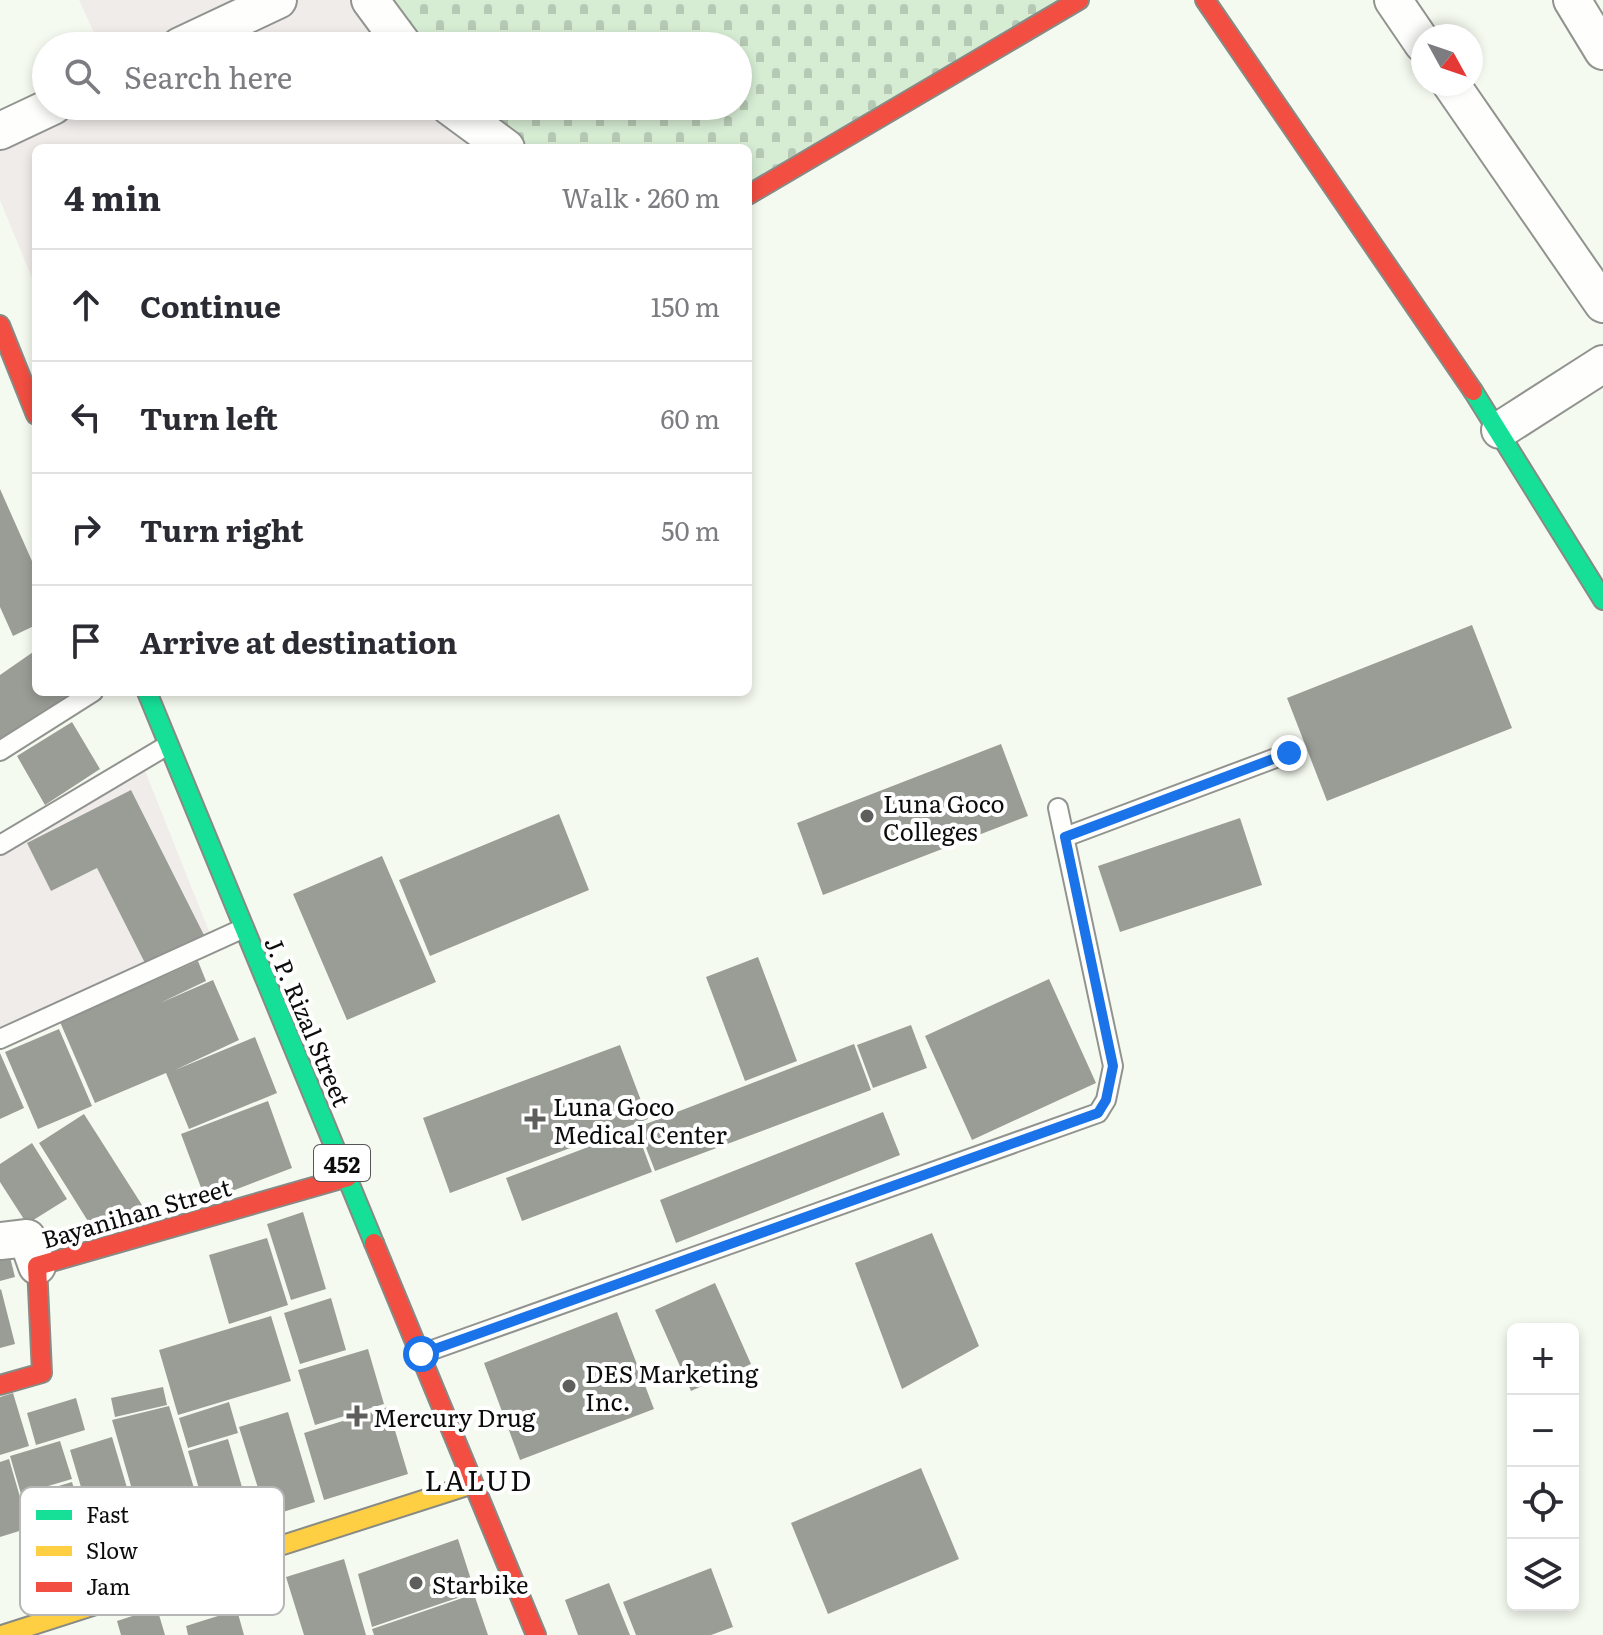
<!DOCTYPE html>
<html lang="en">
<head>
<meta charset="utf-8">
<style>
  :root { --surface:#fff; --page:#f2f2f3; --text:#2b2b33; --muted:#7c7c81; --line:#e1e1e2 }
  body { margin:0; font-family:Literata,serif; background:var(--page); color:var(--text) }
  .controls { position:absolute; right:24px; bottom:24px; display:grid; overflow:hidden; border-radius:12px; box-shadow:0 4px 12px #0003 }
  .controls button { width:72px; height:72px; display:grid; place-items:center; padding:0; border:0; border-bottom:2px solid var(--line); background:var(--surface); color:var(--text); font:40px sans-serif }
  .compass { position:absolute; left:1411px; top:24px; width:72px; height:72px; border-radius:50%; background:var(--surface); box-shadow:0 4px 12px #0003; rotate:130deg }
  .stop { position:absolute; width:24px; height:24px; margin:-18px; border:6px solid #1a73e8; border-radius:50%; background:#fff }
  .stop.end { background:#1a73e8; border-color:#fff; box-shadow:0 2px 8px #0008 }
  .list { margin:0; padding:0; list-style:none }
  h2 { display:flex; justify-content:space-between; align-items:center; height:104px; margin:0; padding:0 32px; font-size:34px }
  h2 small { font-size:26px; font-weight:400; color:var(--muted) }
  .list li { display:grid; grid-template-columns:52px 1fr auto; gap:24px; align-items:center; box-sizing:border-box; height:112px; padding:0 32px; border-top:2px solid var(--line) }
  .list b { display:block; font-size:30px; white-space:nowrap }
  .list em { font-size:26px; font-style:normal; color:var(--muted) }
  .icon { flex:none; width:44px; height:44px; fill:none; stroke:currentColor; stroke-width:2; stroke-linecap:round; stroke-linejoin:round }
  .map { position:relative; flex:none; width:1603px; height:1635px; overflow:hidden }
  .search { position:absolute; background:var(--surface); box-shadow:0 4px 12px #0003; left:32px; top:32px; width:720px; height:88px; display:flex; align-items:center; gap:20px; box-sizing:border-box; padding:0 28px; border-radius:44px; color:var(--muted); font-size:30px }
  .panel { position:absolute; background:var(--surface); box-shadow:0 4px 12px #0003; left:32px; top:144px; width:720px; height:552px; border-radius:12px }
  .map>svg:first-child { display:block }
  .industrial { fill:#f0ecea }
  .cemetery { fill:url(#cemetery-stones) }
  .building { fill:#9a9d96 }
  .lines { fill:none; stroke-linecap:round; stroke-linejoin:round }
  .lane-casing { stroke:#91938f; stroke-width:22 }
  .street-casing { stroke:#91938f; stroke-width:40 }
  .fast-casing { stroke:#888a85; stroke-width:22 }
  .slow-casing { stroke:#888a85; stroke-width:22 }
  .jam-casing { stroke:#888a85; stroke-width:22 }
  .lane { stroke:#fefefd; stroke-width:18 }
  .street { stroke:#fefefd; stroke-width:36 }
  .fast { stroke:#16e098; stroke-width:18 }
  .slow { stroke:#ffcf43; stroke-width:18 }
  .jam { stroke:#f24e42; stroke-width:18 }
  .route { stroke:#1a73e8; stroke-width:10 }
  .poi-dot { fill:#5e5f5c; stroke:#fff; stroke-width:3 }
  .labels { text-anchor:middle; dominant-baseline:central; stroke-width:8; stroke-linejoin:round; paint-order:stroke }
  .shield { fill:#fff; stroke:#555; stroke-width:2 }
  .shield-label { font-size:22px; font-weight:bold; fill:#0c0c0c }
  .poi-label { font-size:24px; fill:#0c0c0c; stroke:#fff; text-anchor:start }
  .street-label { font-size:24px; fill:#0c0c0c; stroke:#fff }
  .quarter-label { font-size:28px; letter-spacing:2px; fill:#0c0c0c; stroke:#fff }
  .key { fill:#fff; stroke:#b6b6b6; stroke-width:2 }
  .key-label { font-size:22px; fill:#0c0c0c }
</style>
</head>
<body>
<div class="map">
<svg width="1603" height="1635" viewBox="0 0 1603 1635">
  <defs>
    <pattern id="cemetery-stones" width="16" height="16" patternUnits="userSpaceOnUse" patternTransform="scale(2)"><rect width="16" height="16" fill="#d6ecd3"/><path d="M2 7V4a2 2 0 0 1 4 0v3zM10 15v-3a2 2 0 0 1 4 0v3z" fill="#b6c9b4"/></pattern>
  </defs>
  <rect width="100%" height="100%" fill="#f5faf0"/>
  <!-- industrial -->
  <path class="industrial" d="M79 0H234L141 46H100Z
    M297 0H361L393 46H203Z
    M80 106H435L492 148H36V288L0 200V145Z
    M144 768 216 949 0 1047V854Z"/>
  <!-- cemetery -->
  <path class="cemetery" d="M381 0H1059L748 182V148H521L462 106H738V46H414Z"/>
  <!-- building -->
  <path class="building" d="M0 489 36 570V625L13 636 0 607Z
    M1472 625 1512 728 1327 801 1287 698Z
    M36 650V692H78L0 743V675Z
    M72 722 100 769 45 805 17 756Z
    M1001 744 1028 816 823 895 797 823Z
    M131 790 206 939 148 969 97 868 51 891 27 843Z
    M559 814 589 890 430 956 399 880Z
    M1240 818 1262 885 1120 932 1098 866Z
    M382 856 436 982 347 1020 293 894Z
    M758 957 797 1061 745 1081 706 977Z
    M198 961 206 981 160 1003 213 980 239 1040 175 1070 255 1037 277 1093 189 1129 166 1073 95 1103 60 1022Z
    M1049 979 1096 1083 972 1140 925 1036Z
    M911 1025 927 1068 873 1088 857 1045Z
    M59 1029 92 1106 38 1129 5 1052Z
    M854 1044 871 1090 655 1171 638 1127Z
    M620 1045 648 1119 450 1193 423 1118Z
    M0 1053 24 1108 0 1119Z
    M268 1101 292 1168 206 1201 181 1134Z
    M883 1112 900 1155 676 1243 660 1200Z
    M84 1114 142 1205 96 1234 39 1143Z
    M636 1129 652 1172 522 1221 506 1178Z
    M32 1143 67 1199 27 1224 0 1182V1164Z
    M303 1212 326 1289 291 1300 267 1224Z
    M932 1233 979 1346 902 1389 855 1263Z
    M267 1238 288 1305 229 1324 209 1255Z
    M8 1249 15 1277 0 1281V1251Z
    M715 1283 751 1364 691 1391 655 1310Z
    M1 1289 15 1344 0 1348V1290Z
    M331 1298 346 1350 300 1364 284 1313Z
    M617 1312 654 1409 520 1460 484 1363Z
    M271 1316 291 1381 178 1415 159 1350Z
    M368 1349 384 1404 315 1425 298 1370Z
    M163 1387 167 1405 115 1417 111 1398Z
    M13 1393 29 1446 0 1455V1397Z
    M76 1398 85 1430 36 1445 27 1413Z
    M229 1402 238 1433 188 1448 179 1418Z
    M169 1406 208 1534 150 1552 112 1420Z
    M388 1407 408 1474 324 1500 304 1433Z
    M288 1412 315 1502 267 1517 239 1427Z
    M112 1437 136 1518 94 1531 70 1450Z
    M228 1439 253 1525 213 1537 188 1451Z
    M60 1441 72 1479 21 1494 10 1456Z
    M9 1459 29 1528 0 1537V1462Z
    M921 1468 959 1559 828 1614 791 1523Z
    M72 1482 96 1563 49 1578 25 1496Z
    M458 1539 475 1592 372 1627 358 1574Z
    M344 1559 366 1635H304L286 1577Z
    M711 1568 733 1627 711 1635H636L623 1602Z
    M609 1583 630 1635H578L565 1600Z
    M474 1594 488 1635H374L372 1629Z
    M157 1608 165 1635H121L117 1621Z
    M237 1610 244 1635H188L186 1626Z"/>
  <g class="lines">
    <!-- lane casing -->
    <g class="lane-casing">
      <path id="lane" d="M0 751 93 692
        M1065 837 1289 753
        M0 845 168 745
        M0 1039 244 928
        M421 1354 1098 1113 1106 1100 1113 1066 1058 808"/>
    </g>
    <!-- street casing -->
    <g class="street-casing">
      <path id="street" d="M370 0 404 46
        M1393 0 1423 44
        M1572 0 1603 51
        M180 46 278 0
        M1451 84 1603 304
        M449 106 506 148
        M0 131 53 106
        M1500 430 1603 364
        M0 1241 27 1238 37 1266"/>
    </g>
    <!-- fast casing -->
    <g class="fast-casing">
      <path id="fast" d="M1473 391 1603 600
        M147 692 374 1243"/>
    </g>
    <!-- slow casing -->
    <g class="slow-casing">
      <path id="slow" d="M2 1635 473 1484"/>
    </g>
    <!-- jam casing -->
    <g class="jam-casing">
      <path id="jam" d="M1205 0 1473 391
        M748 195 1079 0
        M0 325 36 415
        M374 1243 536 1635
        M0 1385 42 1373 37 1266 348 1177"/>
    </g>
    <!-- lane -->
    <use href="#lane" class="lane"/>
    <!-- street -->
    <use href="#street" class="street"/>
    <!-- fast -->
    <use href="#fast" class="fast"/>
    <!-- slow -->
    <use href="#slow" class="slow"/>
    <!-- jam -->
    <use href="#jam" class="jam"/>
  </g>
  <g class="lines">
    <!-- route -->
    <path class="route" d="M421 1354 1098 1113 1106 1100 1113 1066 1065 837 1289 753"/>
  </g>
  <!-- markers -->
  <g class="poi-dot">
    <circle cx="867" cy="816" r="8"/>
    <path d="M531 1107h8v8h8v8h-8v8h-8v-8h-8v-8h8z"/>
    <circle cx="569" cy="1386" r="8"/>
    <path d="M353 1404h8v8h8v8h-8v8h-8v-8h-8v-8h8z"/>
    <circle cx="416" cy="1583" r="8"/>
  </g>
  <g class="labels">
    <!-- shield labels -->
    <rect class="shield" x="314" y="1145" width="56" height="36" rx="6"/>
    <g class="shield-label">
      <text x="342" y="1163">452</text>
    </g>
    <!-- poi labels -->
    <g class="poi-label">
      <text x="883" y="802">Luna Goco<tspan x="883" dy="28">Colleges</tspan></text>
      <text x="553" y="1105">Luna Goco<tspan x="553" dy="28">Medical Center</tspan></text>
      <text x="585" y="1372">DES Marketing<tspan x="585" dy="28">Inc.</tspan></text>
      <text x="373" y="1416">Mercury Drug</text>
      <text x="432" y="1583">Starbike</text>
    </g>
    <!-- street labels -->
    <g class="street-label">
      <text transform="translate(309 1021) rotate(67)">J. P. Rizal Street</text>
      <text transform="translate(136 1212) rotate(-16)">Bayanihan Street</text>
    </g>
    <!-- quarter labels -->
    <g class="quarter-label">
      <text x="479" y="1479">LALUD</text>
    </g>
  </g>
  <!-- legend -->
  <rect x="20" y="1487" width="264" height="128" rx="12" class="key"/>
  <rect x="36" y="1510" width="36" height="10" fill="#16e098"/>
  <rect x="36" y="1546" width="36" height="10" fill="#ffcf43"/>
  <rect x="36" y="1582" width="36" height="10" fill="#f24e42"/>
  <g class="key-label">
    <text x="86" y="1523">Fast</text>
    <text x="86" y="1559">Slow</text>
    <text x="86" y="1595">Jam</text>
  </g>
</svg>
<div class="controls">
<button>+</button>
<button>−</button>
<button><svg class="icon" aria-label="locate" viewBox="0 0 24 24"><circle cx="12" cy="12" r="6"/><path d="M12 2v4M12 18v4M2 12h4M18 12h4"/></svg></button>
<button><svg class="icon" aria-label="layers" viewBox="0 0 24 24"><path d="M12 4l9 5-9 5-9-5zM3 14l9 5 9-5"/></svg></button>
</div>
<svg class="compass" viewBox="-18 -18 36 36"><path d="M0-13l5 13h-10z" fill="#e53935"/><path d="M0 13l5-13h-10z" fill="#7c7c81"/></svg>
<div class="stop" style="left:421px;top:1354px"></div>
<div class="stop end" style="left:1289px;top:753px"></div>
<div class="search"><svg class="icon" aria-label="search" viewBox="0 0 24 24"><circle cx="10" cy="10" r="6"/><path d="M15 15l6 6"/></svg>Search here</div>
<section class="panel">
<h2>4 min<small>Walk · 260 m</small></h2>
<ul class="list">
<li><svg class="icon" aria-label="ahead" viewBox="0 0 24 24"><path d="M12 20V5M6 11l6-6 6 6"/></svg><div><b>Continue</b></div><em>150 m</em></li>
<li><svg class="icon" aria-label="left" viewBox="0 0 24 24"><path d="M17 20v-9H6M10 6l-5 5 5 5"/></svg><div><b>Turn left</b></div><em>60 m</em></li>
<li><svg class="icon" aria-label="right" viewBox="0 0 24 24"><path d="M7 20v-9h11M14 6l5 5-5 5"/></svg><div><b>Turn right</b></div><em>50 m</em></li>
<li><svg class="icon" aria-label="arrive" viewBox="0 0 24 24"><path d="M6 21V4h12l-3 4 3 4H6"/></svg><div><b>Arrive at destination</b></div></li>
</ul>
</section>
</div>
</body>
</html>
